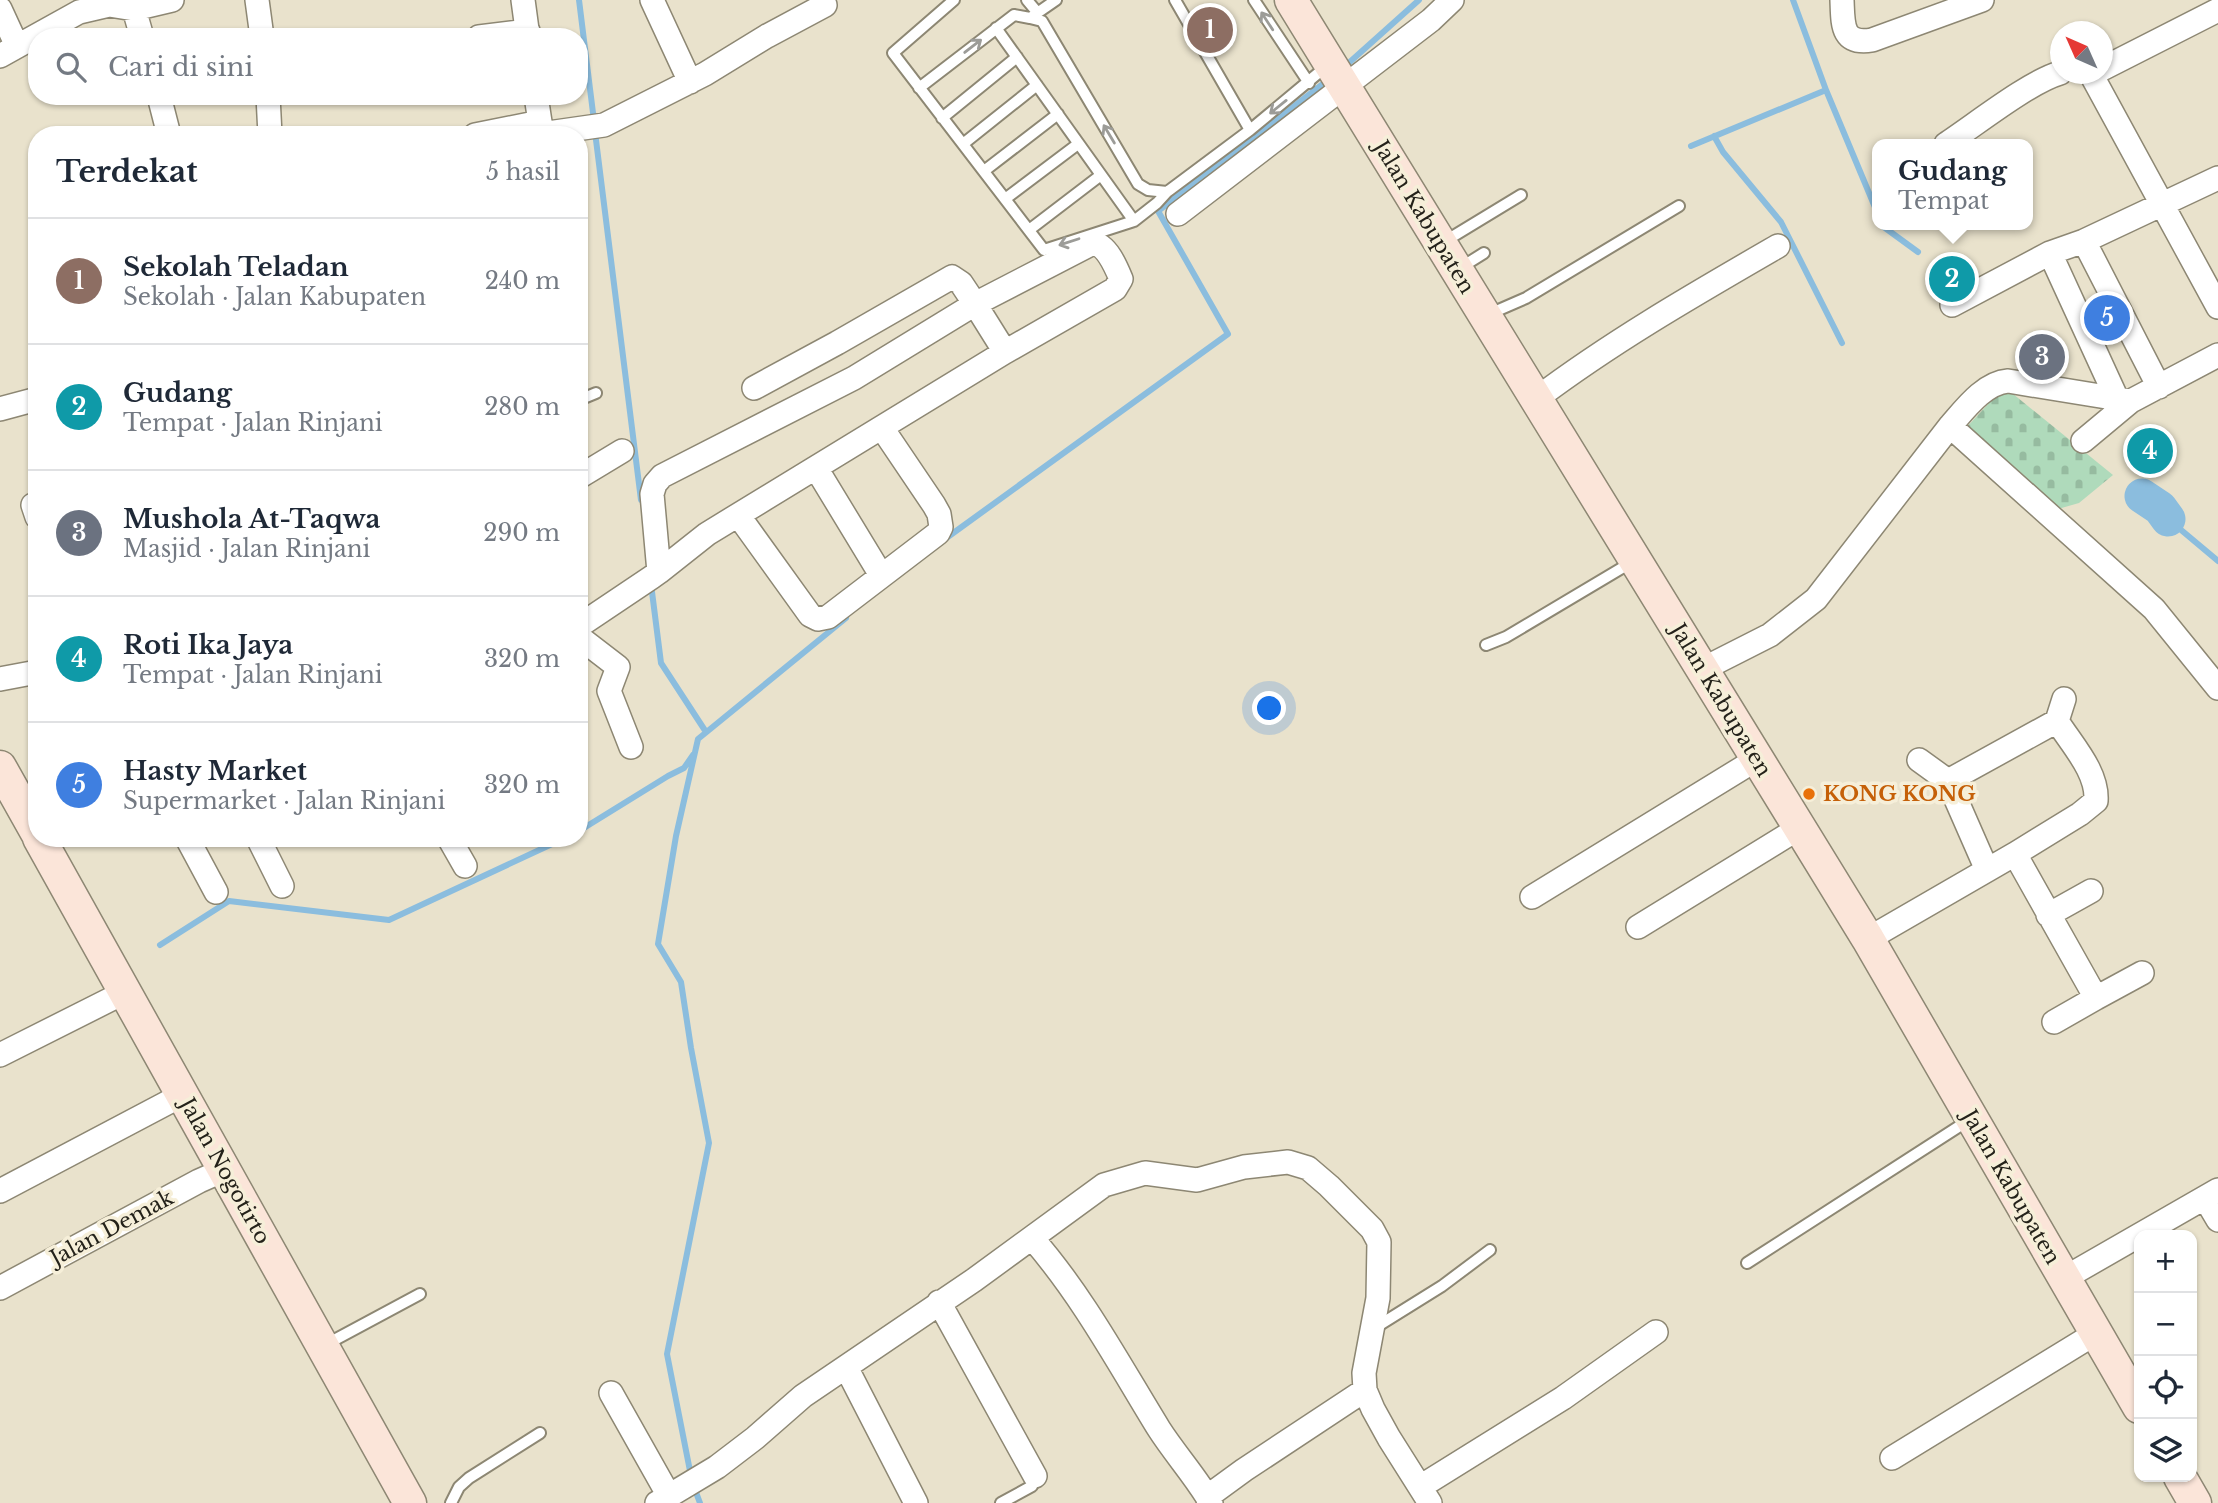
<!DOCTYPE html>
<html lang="id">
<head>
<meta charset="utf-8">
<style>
  :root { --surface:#fff; --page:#f2f2f3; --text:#1f2937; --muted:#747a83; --line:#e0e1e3; --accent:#0b8043 }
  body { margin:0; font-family:"Libre Baskerville",serif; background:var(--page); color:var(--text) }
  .controls { position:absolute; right:21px; bottom:21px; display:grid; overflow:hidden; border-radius:14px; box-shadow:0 2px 5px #0004 }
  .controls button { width:63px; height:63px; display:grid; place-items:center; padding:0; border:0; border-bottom:2px solid var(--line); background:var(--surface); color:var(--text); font:35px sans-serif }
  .compass { position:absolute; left:2050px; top:21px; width:63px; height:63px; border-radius:50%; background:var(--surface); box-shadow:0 2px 5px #0004; rotate:315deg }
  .you { position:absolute; left:1270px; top:709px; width:24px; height:24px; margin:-18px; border:5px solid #fff; border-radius:50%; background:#1a73e8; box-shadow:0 0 0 10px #1a73e833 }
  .badge { display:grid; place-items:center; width:46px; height:46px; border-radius:50%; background:var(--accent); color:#fff; font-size:23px; font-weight:700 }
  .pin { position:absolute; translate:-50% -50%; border:4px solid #fff; box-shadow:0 2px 7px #0006 }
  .popup { position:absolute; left:1872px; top:139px; width:161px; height:91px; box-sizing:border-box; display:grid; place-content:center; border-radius:14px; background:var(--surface); filter:drop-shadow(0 2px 5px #0005); font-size:23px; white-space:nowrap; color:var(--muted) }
  .popup b { font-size:26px; color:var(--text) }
  .popup::after { content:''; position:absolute; left:50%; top:100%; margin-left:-14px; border:14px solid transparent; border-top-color:var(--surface) }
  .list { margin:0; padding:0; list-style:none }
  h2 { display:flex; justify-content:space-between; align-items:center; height:91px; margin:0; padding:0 28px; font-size:30px }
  h2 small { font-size:23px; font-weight:400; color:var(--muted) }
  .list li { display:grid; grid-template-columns:46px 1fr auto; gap:21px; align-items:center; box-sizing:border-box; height:126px; padding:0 28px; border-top:2px solid var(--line) }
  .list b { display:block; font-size:26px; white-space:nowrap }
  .list p { margin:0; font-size:23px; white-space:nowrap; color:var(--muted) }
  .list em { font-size:23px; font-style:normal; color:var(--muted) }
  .icon { flex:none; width:38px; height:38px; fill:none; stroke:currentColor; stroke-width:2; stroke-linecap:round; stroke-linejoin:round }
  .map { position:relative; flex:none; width:2218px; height:1503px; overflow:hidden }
  .search { position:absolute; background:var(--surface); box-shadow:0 2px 5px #0004; left:28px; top:28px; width:560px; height:77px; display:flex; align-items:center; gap:18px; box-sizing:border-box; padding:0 24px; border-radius:28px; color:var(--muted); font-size:26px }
  .panel { position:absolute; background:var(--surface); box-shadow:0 2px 5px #0004; left:28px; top:126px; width:560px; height:721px; border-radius:28px }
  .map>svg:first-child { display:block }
  .cemetery { fill:url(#cemetery-stones) }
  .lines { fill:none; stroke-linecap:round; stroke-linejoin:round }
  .stream { stroke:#8bbdde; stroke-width:6 }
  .river { stroke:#8bbdde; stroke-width:35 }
  .lane-casing { stroke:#8d8773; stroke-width:14 }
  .street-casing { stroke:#8d8773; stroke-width:26 }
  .secondary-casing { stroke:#8d8773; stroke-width:35 }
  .lane { stroke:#fff; stroke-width:10 }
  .street { stroke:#fff; stroke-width:23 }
  .secondary { stroke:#fbe5d9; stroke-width:32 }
  .oneway { stroke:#9c9c98 }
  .food-dot { fill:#e8710a; stroke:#f6efd9; stroke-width:2.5 }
  .labels { text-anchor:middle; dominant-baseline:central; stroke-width:7; stroke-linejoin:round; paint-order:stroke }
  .street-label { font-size:21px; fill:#24221a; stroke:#f6efd9 }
  .food-label { font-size:21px; font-weight:bold; fill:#c56008; stroke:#f6efd9; text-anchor:start }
</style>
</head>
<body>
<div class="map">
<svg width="2218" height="1503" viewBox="0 0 2218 1503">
  <defs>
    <pattern id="cemetery-stones" width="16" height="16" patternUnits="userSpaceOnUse" patternTransform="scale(1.75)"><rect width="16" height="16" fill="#afdabb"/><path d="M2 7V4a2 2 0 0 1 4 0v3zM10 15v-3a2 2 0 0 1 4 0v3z" fill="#96bba0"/></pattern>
  </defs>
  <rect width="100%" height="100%" fill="#e9e2cc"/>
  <!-- cemetery -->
  <path class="cemetery" d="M2007 389 2113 475 2079 503 2058 509 1965 429 1990 402Z"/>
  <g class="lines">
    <!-- stream -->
    <path class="stream" d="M579 0 594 121
      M1342 69 1419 0
      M1826 90 1877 212
      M595 132 641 500
      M1714 136 1723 152 1781 222 1842 343
      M1691 146 1826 90 1793 0
      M1881 225 1918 252
      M2168 519 2218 561
      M945 539 1228 334 1158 211 1328 80
      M651 584 661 663 706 732
      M579 831 668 776 684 768 693 755
      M160 945 229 901 389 920 565 838
      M691 1476 667 1354 709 1143 691 1048 681 982 658 944 676 836 698 739 846 618
      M694 1487 700 1503"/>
    <!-- river -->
    <path class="river" d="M2142 496 2160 508 2168 519"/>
    <!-- lane casing -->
    <g class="lane-casing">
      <path id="lane" d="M954 0 893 53 1044 250 1134 221 1157 203 1167 192
        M1027 0 1037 12
        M1056 0 1030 18 1042 21 1138 184 1148 190 1167 192 1250 130 1328 65
        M1175 0 1250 130
        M1254 0 1309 83
        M996 28 1134 221
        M919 88 1014 15 1030 18
        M942 118 1017 57
        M963 144 1037 85
        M984 171 1058 114
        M1005 199 1078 144
        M1029 230 1101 175
        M1442 243 1521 195
        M1460 268 1484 253
        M1487 315 1526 298 1679 206
        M579 400 596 393
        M1486 645 1506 637 1632 562
        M1747 1263 1969 1120
        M1373 1329 1442 1286 1490 1250
        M325 1345 420 1294
        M451 1503 459 1487 469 1478 540 1433
        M1001 1503 1032 1486 1035 1476"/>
    </g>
    <!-- street casing -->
    <g class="street-casing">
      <path id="street" d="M257 0 262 37
        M523 0 528 37
        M652 0 690 82
        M1842 0C1843 24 1841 45 1872 40L1982 0
        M0 9 17 46
        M142 37 134 9 172 0
        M479 37 528 31
        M0 56 79 12 109 5 134 9
        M2102 69 2218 10
        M2091 74 2218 307
        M159 96 169 135
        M268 96 270 135
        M536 96 542 135
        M541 134 604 125 705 74 767 36 825 5
        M475 135 540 122
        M1946 144C1975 125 2029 82 2060 73
        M1178 214 1431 20 1452 0
        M2084 241 2159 387
        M2050 253 2117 399
        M1952 305 2050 253 2084 241 2218 178
        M754 388 837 343 952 277 961 283 975 304 1093 243C1107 245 1116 267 1121 279L1115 289 1005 352
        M1536 399C1613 341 1695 294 1778 246
        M0 409 37 399
        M1950 426 2154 609 2218 688
        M2083 441 2131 401 2218 355
        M816 468 881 575
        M579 477 622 451
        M33 505 37 517
        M738 515 810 615 818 619 828 617 938 533 941 527 939 514 934 505 882 428
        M579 626 652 577 659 572 707 534 1005 352 975 304 854 378 662 476 655 484 652 494 659 572
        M579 637 618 667 609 691 631 747
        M1703 669 1770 635 1816 599 1950 426C1965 409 1984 383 2008 381L2131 401
        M0 679 37 672
        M1919 760 1948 781
        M187 838 216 892
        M258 838 282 886
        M449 838 465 866
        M2015 854 2096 998 2054 1022
        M1987 870 1948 781 2057 721 2064 699
        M1532 897 1757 759
        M2048 915 2091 891
        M1638 927 1799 828
        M1868 939 2015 854 2080 814 2096 801C2098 772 2072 745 2057 721
        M2096 998 2142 973
        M0 1055 125 992
        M0 1191 182 1095
        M2205 1198 2218 1220
        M1032 1238C1082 1295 1119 1364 1159 1429 1175 1454 1196 1477 1211 1503
        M2063 1279 2218 1190
        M0 1288 199 1181 224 1170
        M939 1302 1035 1476
        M846 1367 916 1503
        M611 1393 669 1496
        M1892 1458 2096 1333
        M1420 1487 1563 1398 1656 1332
        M1207 1497 1244 1470 1365 1390
        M657 1503 717 1467 755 1438 803 1396 974 1280 1104 1185 1145 1173 1197 1180 1244 1167 1288 1162 1308 1168 1329 1186 1372 1229 1379 1242 1378 1298 1364 1373 1365 1390 1373 1409 1389 1438 1430 1503"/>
    </g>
    <!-- secondary casing -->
    <g class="secondary-casing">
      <path id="secondary" d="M1291 0 1868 939 2139 1407
        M0 767 37 833
        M39 838 410 1503
        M2180 1477 2195 1503"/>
    </g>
    <!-- lane -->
    <use href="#lane" class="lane"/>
    <!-- street -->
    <use href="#street" class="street"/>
    <!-- secondary -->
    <use href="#secondary" class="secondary"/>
  </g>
  <!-- one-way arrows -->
  <defs><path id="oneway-shaft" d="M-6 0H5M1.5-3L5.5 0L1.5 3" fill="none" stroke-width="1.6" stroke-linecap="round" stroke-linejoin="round" transform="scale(1.75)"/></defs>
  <g class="oneway">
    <use href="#oneway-shaft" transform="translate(1267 21) rotate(-123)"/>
    <use href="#oneway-shaft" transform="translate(973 46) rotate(-38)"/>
    <use href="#oneway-shaft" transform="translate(1278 107) rotate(141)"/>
    <use href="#oneway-shaft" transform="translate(1109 134) rotate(-121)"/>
    <use href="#oneway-shaft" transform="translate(1069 242) rotate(162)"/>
  </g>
  <!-- markers -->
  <circle class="food-dot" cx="1809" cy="794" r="7"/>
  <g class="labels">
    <!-- street labels -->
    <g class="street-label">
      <text transform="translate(1424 217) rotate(59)">Jalan Kabupaten</text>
      <text transform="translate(1721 700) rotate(59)">Jalan Kabupaten</text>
      <text transform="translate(225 1171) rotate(61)">Jalan Nogotirto</text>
      <text transform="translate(2011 1187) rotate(60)">Jalan Kabupaten</text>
      <text transform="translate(112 1228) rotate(-28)">Jalan Demak</text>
    </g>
    <!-- food labels -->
    <g class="food-label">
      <text x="1823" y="794">KONG KONG</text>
    </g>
  </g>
</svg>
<div class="controls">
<button>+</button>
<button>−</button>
<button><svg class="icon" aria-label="locate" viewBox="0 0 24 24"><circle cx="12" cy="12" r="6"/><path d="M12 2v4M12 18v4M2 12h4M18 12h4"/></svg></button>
<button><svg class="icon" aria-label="layers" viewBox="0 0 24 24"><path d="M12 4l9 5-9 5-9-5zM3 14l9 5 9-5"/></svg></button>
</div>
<svg class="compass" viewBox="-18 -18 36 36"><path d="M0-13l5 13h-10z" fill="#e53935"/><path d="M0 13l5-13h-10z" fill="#747a83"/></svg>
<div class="you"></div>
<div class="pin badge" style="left:1210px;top:30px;background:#8d6e63">1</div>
<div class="pin badge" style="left:1952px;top:279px;background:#0f9aa8">2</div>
<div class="popup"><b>Gudang</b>Tempat</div>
<div class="pin badge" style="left:2042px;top:357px;background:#6b7280">3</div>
<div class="pin badge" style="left:2150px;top:451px;background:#0f9aa8">4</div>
<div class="pin badge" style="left:2107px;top:318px;background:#3f7fe0">5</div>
<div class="search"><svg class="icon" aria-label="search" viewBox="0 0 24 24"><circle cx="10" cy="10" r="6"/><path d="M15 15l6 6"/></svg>Cari di sini</div>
<section class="panel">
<h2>Terdekat<small>5 hasil</small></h2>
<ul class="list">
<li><span class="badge" style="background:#8d6e63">1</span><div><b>Sekolah Teladan</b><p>Sekolah · Jalan Kabupaten</p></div><em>240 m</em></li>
<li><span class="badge" style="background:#0f9aa8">2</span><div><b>Gudang</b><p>Tempat · Jalan Rinjani</p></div><em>280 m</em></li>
<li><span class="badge" style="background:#6b7280">3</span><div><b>Mushola At-Taqwa</b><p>Masjid · Jalan Rinjani</p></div><em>290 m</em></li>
<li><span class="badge" style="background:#0f9aa8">4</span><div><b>Roti Ika Jaya</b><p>Tempat · Jalan Rinjani</p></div><em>320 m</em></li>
<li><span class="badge" style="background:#3f7fe0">5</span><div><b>Hasty Market</b><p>Supermarket · Jalan Rinjani</p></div><em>320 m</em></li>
</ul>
</section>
</div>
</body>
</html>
